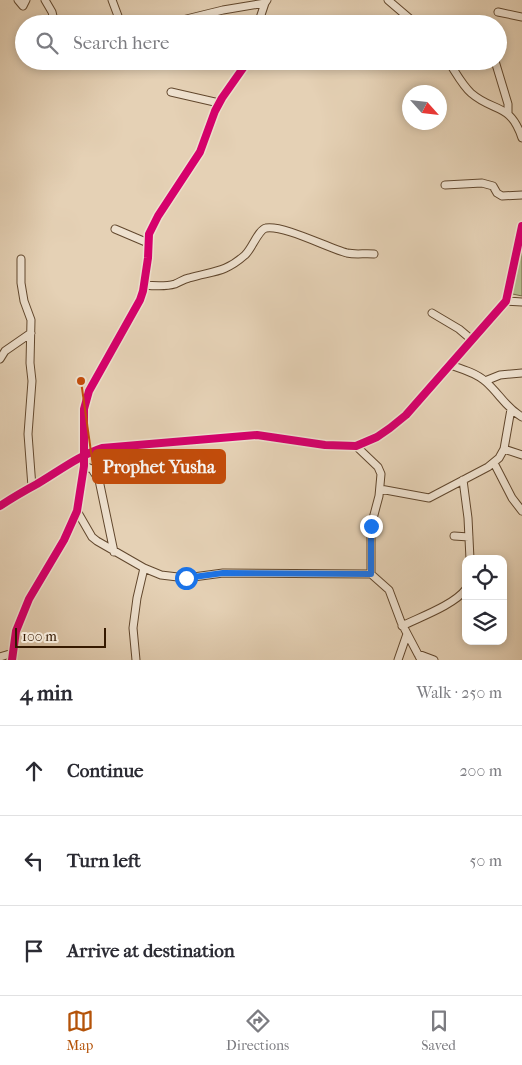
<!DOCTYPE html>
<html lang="en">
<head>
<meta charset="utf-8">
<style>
  :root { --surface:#fff; --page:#f2f2f3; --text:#2b2b33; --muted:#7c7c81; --line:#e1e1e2; --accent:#b45309 }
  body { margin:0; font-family:"IM FELL French Canon",serif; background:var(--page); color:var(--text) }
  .controls { position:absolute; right:15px; bottom:15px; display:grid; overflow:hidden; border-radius:10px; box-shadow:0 2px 8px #0003 }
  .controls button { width:45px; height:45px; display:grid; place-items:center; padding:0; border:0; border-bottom:1px solid var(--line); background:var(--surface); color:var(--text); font:25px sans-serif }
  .compass { position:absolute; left:402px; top:85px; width:45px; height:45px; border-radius:50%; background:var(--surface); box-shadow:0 2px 8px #0003; rotate:117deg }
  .scale { position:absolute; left:15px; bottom:12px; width:91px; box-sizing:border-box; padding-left:5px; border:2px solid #351900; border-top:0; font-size:14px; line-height:18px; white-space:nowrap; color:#351900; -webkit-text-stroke:4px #eee1cf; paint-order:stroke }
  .stop { position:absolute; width:15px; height:15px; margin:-11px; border:4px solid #1a73e8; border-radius:50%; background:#fff }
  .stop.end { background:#1a73e8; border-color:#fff; box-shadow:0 1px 5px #0008 }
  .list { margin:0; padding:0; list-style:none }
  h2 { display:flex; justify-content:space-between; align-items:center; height:65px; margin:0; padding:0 20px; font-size:21px }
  h2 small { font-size:16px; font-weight:400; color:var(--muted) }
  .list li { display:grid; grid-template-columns:32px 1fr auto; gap:15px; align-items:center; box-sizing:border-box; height:90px; padding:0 20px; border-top:1px solid var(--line) }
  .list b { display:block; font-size:19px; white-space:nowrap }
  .list em { font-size:16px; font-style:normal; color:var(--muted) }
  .icon { flex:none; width:28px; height:28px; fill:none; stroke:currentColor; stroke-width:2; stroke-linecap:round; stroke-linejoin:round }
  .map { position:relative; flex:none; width:522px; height:660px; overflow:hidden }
  .search { position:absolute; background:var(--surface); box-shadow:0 2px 8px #0003; left:15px; right:15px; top:15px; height:55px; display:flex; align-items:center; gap:12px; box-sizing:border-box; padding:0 18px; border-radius:28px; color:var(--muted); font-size:19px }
  .sheet { height:335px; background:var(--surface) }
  nav { display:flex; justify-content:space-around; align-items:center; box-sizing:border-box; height:70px; border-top:1px solid var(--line); background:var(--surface); font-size:14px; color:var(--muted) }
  nav a { display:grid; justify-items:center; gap:2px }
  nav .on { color:var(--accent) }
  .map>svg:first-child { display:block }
  .green { fill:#b4bc8e; stroke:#746a47 }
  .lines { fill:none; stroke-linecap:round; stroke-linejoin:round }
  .street-casing { stroke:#61472d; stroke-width:9 }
  .street { stroke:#eee1cf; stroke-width:7 }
  .cycleway-casing { stroke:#eee1cf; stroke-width:11 }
  .cycleway { stroke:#d6006c; stroke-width:8 }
  .route { stroke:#1a73e8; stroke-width:6 }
  .leader { fill:none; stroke:#c44c0a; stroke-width:2 }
  .callout-dot { fill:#c44c0a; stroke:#eee1cf; stroke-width:2 }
  .callout { fill:#c44c0a; stroke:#c44c0a; stroke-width:2 }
  .callout-label { font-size:18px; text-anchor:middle; font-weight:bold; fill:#fff }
</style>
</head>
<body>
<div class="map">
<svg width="522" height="660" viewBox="0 0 522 660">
  <rect width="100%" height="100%" fill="#e5d1b5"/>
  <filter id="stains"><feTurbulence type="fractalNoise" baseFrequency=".004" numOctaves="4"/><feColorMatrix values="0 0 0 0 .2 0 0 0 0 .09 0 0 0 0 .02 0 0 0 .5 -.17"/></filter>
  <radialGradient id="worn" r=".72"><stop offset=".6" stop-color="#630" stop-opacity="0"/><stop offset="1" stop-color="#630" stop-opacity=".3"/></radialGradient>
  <!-- green -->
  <path class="green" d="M522 234V296L508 293Z"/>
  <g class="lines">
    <!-- street casing -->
    <g class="street-casing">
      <path id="street" d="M18 0 23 6 26 0
        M45 0 52 12 55 24
        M112 0 121 24
        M388 0 416 24
        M498 12 522 17
        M166 24 223 10 265 3 267 0
        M258 24 265 3
        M448 61C455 71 462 85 471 93 494 113 510 102 522 138
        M495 61 508 104V113
        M171 92 219 103
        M445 185 482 183 493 186 497 193 502 196 522 195
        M115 229 148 243
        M21 259V283L24 301 31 320 30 363 32 381 28 434 32 487
        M144 285C154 286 165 287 175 284 180 282 184 279 189 278 213 271 225 273 245 255 252 249 258 230 266 228 284 225 328 248 347 253 356 255 365 253 374 254
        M506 301 522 302
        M432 313 459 329 472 340
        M0 359 5 351 31 333
        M450 365C462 369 476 373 485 381 500 394 504 406 522 417
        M485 381 500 375 522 373
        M504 449 522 455
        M494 463 512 498 522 511
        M84 466 92 469 99 480 114 552
        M463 480 468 518 470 559
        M380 489 429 498 488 467 499 458 504 449 511 409
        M0 506C12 498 24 491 37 484 59 471 78 456 102 448L257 435 325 445 356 446 377 437 390 428 406 415 506 301 522 226
        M77 511 92 537 97 541 144 568
        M454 536 469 537
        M371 574 389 590 401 622 421 660
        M402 626C420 617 454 605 466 589
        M418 654 434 660
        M0 657 13 653
        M12 660 16 631 29 599 64 540 77 511 84 466V409L89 391 140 300 143 291 148 258 149 234 158 216 200 152 215 111 222 98 248 61
        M136 660 133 628 137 598 144 568 161 575 186 578 223 573 371 574V526L379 496 381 474 378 467 356 446
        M398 660 407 634"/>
    </g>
    <!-- street -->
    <use href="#street" class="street"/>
    <!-- cycleway casing -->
    <g class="cycleway-casing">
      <path id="cycleway" d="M0 506C12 498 24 491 37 484 59 471 78 456 102 448L257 435 325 445 356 446 377 437 390 428 406 415 506 301 522 226
        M12 660 16 631 29 599 64 540 77 511 84 466V409L89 391 140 300 143 291 148 258 149 234 158 216 200 152 215 111 222 98 248 61"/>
    </g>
    <!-- cycleway -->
    <use href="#cycleway" class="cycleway"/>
  </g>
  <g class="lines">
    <!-- route -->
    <path class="route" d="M186 578 223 573 371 574V526"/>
  </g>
  <!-- callouts -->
  <path class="leader" d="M81 381L93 466"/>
  <circle class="callout-dot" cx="81" cy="381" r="5"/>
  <rect class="callout" x="93" y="450" width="132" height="33" rx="5"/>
  <g class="callout-label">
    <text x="159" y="473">Prophet Yusha</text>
  </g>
  <rect width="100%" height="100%" filter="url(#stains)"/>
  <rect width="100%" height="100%" fill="url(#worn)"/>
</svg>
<div class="controls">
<button><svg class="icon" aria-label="locate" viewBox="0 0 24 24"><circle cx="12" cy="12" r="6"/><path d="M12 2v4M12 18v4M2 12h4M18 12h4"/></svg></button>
<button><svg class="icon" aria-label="layers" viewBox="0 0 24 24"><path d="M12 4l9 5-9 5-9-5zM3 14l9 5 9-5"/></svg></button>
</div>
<svg class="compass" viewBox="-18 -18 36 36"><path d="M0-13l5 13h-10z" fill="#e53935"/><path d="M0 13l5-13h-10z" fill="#7c7c81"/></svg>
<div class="scale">100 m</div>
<div class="stop" style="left:186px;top:578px"></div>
<div class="stop end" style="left:371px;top:526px"></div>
<div class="search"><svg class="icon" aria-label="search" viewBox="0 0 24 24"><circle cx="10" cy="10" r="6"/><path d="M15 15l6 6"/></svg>Search here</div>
</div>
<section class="sheet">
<h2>4 min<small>Walk · 250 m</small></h2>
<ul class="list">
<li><svg class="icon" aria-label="ahead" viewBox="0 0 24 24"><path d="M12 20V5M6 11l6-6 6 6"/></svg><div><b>Continue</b></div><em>200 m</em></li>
<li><svg class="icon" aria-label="left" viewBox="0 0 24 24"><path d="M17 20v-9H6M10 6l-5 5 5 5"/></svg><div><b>Turn left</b></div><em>50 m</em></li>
<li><svg class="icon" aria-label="arrive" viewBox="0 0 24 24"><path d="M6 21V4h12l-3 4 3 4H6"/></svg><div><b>Arrive at destination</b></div></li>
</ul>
</section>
<nav>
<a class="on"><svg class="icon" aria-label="map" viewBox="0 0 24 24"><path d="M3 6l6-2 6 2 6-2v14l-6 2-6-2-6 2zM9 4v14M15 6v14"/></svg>Map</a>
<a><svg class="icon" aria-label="directions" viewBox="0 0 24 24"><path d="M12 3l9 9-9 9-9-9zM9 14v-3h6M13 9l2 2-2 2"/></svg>Directions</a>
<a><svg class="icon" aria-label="saved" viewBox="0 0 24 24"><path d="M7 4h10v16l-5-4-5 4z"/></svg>Saved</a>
</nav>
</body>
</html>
